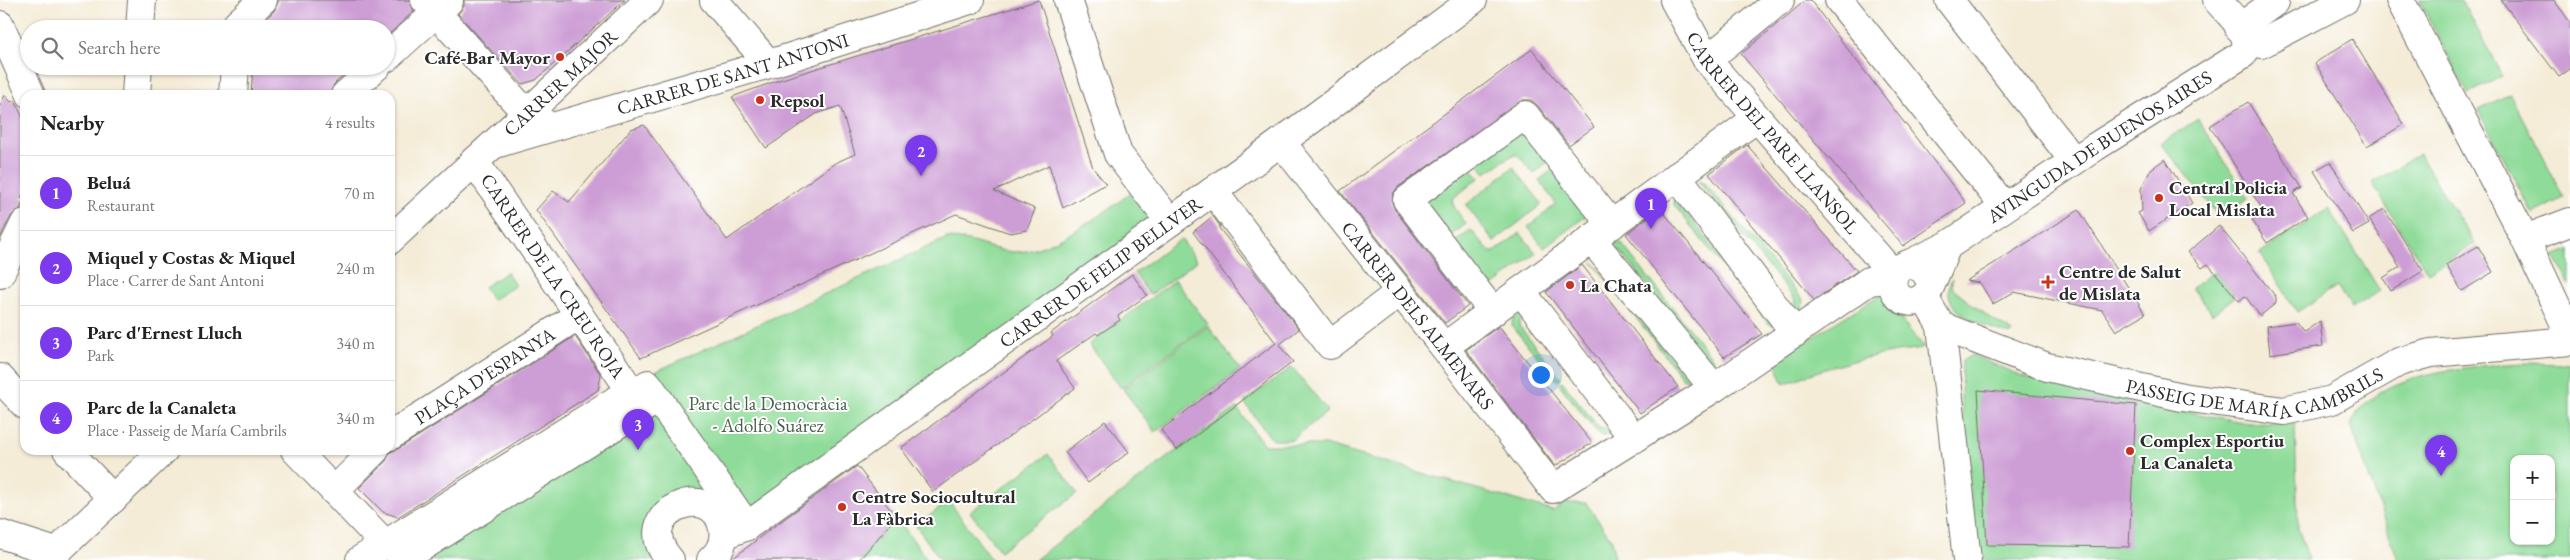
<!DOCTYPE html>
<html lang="en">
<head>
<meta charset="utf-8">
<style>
  :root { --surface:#fff; --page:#f2f2f2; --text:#222; --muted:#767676; --line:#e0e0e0; --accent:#7c3aed }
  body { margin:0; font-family:"EB Garamond",serif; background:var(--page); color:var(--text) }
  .controls { position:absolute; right:15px; bottom:15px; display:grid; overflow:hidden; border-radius:10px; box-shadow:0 1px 4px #0004 }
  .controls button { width:45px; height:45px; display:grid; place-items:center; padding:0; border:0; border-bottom:1px solid var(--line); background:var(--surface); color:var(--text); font:25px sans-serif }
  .you { position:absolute; left:1540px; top:374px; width:18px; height:18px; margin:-12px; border:4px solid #fff; border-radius:50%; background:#1a73e8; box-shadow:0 0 0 8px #1a73e833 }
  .badge { display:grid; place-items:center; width:32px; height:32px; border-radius:50%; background:var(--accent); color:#fff; font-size:16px; font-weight:700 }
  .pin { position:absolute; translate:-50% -41px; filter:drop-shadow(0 1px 2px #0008) }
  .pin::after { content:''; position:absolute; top:26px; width:18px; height:15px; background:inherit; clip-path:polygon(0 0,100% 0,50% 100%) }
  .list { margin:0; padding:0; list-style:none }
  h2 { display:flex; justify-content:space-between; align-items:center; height:65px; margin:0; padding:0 20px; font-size:21px }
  h2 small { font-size:16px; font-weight:400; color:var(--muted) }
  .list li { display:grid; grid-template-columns:32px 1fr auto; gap:15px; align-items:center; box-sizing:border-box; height:75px; padding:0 20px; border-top:1px solid var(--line) }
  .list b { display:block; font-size:19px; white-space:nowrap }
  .list p { margin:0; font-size:16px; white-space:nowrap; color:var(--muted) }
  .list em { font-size:16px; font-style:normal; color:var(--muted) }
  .icon { flex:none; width:28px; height:28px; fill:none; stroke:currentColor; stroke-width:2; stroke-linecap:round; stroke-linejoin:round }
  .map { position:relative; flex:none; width:2570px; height:560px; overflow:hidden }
  .search { position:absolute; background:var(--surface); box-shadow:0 1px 4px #0004; left:20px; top:20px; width:375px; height:55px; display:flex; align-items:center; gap:12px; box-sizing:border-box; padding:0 18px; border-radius:28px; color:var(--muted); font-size:19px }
  .panel { position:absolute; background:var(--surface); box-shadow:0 1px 4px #0004; left:20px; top:90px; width:375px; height:365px; border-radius:15px }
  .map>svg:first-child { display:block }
  .green { fill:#8fdb99; stroke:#5d8362; fill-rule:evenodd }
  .building { fill:#cd9ed5 }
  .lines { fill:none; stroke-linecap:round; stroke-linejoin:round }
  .minor-casing { stroke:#716f67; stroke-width:30 }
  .minor { stroke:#fff; stroke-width:28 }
  .poi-dot { fill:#c8321e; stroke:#fff; stroke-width:2 }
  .labels { text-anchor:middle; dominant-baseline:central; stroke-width:4; stroke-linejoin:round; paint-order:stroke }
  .poi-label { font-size:19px; font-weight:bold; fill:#2b2b2b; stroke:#fff; text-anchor:start }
  .street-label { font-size:19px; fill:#2b2b2b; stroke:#fff }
  .park-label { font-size:19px; fill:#49604c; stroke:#fff }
</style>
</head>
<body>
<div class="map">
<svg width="2570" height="560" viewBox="0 0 2570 560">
  <rect width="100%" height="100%" fill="#fff"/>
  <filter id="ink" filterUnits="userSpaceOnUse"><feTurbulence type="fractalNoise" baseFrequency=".02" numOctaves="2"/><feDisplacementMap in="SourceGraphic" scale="10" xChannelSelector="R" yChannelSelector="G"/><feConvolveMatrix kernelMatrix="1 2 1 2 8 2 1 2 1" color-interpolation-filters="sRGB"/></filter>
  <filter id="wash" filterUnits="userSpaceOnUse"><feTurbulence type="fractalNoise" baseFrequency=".0096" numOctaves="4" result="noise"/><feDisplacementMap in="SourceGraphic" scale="20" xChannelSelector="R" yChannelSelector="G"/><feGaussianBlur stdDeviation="1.12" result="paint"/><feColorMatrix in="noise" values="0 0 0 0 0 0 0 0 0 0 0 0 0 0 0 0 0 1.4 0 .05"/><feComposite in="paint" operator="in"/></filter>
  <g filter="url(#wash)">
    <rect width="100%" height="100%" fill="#f4ecd7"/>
    <!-- green -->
    <path class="green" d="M2419 0H2462L2502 76 2468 94Z
      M2510 94 2564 198 2533 214 2478 110Z
      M2198 119 2248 198 2219 217 2161 143Z
      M1524 120 1552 158 1534 174 1519 156 1514 154 1486 173 1472 157Z
      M2419 154 2475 244 2428 273 2372 183Z
      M1466 162 1479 178 1452 199 1454 207 1466 224 1445 240 1414 199Z
      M1559 165 1591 212 1544 248 1528 227 1555 205 1554 201 1539 180Z
      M1513 167 1542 204 1494 242 1466 205Z
      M1698 181 1705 184 1803 300 1802 309 1793 315 1790 310 1795 306 1796 301Z
      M1137 188 1159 218 752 515 648 375 947 238C971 238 992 251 1015 252 1050 253 1110 209 1137 188Z
      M1682 193V207L1776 326 1768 323 1674 205V200Z
      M2329 208 2380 291 2351 308 2337 286 2297 312 2260 253Z
      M1471 230 1490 252H1494L1520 233 1536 253 1489 289 1451 245Z
      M1181 239 1197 261 1150 295 1134 273Z
      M1616 243H1621L1713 359V364L1706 371V357L1620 251 1608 248Z
      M2570 250V286L2554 256Z
      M1593 262 1691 381 1683 379Z
      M507 272 515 286 492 300 484 287Z
      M2212 273 2217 274 2233 293 2232 299 2213 314 2192 288Z
      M1952 278V286L1955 291 1987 316 2013 332 2010 335C1985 325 1936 314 1952 278Z
      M1175 280 1208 324 1121 388 1089 344Z
      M1881 294 1924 348C1871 355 1834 364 1784 384L1774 361Z
      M1520 314 1523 317 1519 322V326L1561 378 1557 381 1512 326 1513 319Z
      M1208 326 1240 369 1155 432 1123 389Z
      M1972 355 2019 375 2077 391 2248 423 2295 424 2298 528 2309 560H1977L1961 398 1962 361Z
      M2525 363 2570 364V560H2398L2351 425C2372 370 2475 366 2525 363ZM2514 459H2551V541H2514Z
      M1292 367 1328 411 1292 440H1272L1244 402Z
      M1562 381 1599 428 1607 429 1620 420 1627 422 1606 436H1600L1559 384Z
      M657 406 724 501 685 493 658 560H410Z
      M1237 408 1264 445H1325L1553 511 1566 503H1586L1612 540 1615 560H1035L1173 453Z
      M1048 454 1077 493 1000 551 970 512Z
      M949 501 992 560H941L916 526Z
      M896 517 928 560H859Z"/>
    <g id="blocks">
      <!-- building -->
      <path class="building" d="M279 0H410L414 11 386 37V29H255L274 11Z
        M464 0H625L536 80 522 84 458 14 464 6Z
        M1039 0 1093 168 1106 184 1063 208 1049 165 994 191 1035 209 1027 230 1010 233 956 214 641 358 536 210 553 191 569 202 631 129 644 125 727 240 835 163 855 154 840 106 816 114 766 148 732 97 779 80Z
        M1806 0H1810L1966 203 1903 246 1741 54Z
        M2501 0H2554L2570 22V69L2559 77Z
        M2352 39 2404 124 2367 147 2315 63Z
        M1532 49 1594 127 1569 145 1537 105 1531 100H1523L1398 187 1393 194 1392 202 1395 210 1468 306 1445 323 1340 191Z
        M253 66H353L334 84 330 95H251Z
        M5 95 11 102 15 100 25 123V190L21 198 24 200 20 209 11 216 0 238V106Z
        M2248 102 2302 188 2293 193 2308 217 2267 243 2252 220 2264 212 2210 126Z
        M1747 145 1857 271 1814 300 1709 174Z
        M2165 159 2192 203 2149 231 2138 213 2142 211 2141 189 2151 169Z
        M2330 162 2369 224 2353 233 2314 171Z
        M1660 208 1762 334 1724 357 1626 234Z
        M2384 209 2423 271 2391 291 2383 278 2400 267 2369 219Z
        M2079 210 2145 314 2116 331 2102 310 2014 292 1993 304 1980 283 1966 281Z
        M1213 216 1220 226 1219 228 1299 329 1279 345 1293 362 1177 450 1161 430 1276 343 1193 232Z
        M2219 226 2276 297V303L2260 316 2245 296 2239 301 2208 264 2202 268 2188 252Z
        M2478 246 2493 272 2462 291 2446 265Z
        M1582 265 1678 387 1640 413 1546 292Z
        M1132 274 1147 295 1118 316 1120 320 1098 335 1096 333 1056 361 1075 388 933 492 901 448 1053 336 1051 333Z
        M2320 321 2323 346 2270 354 2267 326 2296 322 2304 332Z
        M1499 326 1592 443 1555 466 1466 350Z
        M575 336 601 375 598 390 398 517 383 512 359 488 386 461 390 452 398 449Z
        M1978 390 2136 405 2129 547 1987 545Z
        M1105 421 1129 452 1088 483 1065 452Z
        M857 466 896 517 859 560H731L769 530Z"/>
    </g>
  </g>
  <g filter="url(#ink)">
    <use href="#blocks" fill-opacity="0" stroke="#716f67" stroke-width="1"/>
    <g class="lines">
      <!-- minor casing -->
      <g class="minor-casing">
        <g id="minor">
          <path d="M425 0 517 103 543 122"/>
          <path d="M714 0 769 64"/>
          <path d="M1068 0 1118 154 1170 222"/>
          <path id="s1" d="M1674 0 1707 60 1894 275"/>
          <path d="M1839 0 2004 206"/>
          <path d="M1949 0 2074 161"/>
          <path d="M2400 0 2525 239 2570 335"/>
          <path d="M237 24 263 0"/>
          <path d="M0 25 31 95"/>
          <path d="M2239 28 2275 2 2274 0"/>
          <path d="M140 29 142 0"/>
          <path d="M2261 44 2345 0"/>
          <path d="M386 58 449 1"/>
          <path d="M1707 60 1780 0"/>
          <path d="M136 95 138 66"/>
          <path d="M233 95 235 66"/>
          <path d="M345 95 377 66"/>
          <path id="s2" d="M1281 142 1444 347 1553 489 1714 388 1869 281 1893 278"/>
          <path id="s3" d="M495 144 769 64 970 0"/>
          <path d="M1677 176 1795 333"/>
          <path d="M1213 191 1330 345 1400 292"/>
          <path d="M1591 239 1714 388"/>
          <path d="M2525 239 2570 222"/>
          <path id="s4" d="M390 240 649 0"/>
          <path id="s5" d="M1909 264 1947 246 2095 147 2243 54C2256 35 2228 14 2217 0"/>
          <path d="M0 274 25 223"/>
          <path d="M1930 285V279L1922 268 1909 264C1872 275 1905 322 1928 292L1947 246"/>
          <path d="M1521 291 1634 439"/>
          <path d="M1924 297 1941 326 1967 560"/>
          <path d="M1493 312 1407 200 1525 115 1612 225"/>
          <path id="s6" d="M1941 326 2047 367 2182 397 2284 411 2332 400 2399 362 2431 353 2570 341"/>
          <path d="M1444 347 1757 118"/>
          <path d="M0 378 25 405"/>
          <path d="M648 384 747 526"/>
          <path id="s7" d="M390 436 579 315"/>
          <path d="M67 450 113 499"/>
          <path d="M295 450 385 544"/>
          <path d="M334 491 375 450"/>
          <path d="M0 534 56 552"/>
          <path id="s8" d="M724 535 747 526 1281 142 1473 0"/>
          <path d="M48 560 164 450"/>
          <path d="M360 560 631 391 474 161"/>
          <path d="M401 560 658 399"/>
          <path d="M670 560C627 512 714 476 723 529 725 541 720 552 711 560"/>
        </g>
      </g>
      <!-- minor -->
      <use href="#minor" class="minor"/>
    </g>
  </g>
  <!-- markers -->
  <g class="poi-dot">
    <circle cx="560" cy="57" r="5"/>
    <circle cx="760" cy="100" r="5"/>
    <circle cx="2159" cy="198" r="5"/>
    <path d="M2045.5 274.5h5v5h5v5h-5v5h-5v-5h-5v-5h5z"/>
    <circle cx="1570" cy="285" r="5"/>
    <circle cx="2130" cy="451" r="5"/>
    <circle cx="842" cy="507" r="5"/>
  </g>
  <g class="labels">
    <!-- poi labels -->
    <g class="poi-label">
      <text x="550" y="57" text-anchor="end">Café-Bar Mayor</text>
      <text x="770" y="100">Repsol</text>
      <text x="2169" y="187">Central Policia<tspan x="2169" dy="22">Local Mislata</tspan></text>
      <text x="2059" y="271">Centre de Salut<tspan x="2059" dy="22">de Mislata</tspan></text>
      <text x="1580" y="285">La Chata</text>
      <text x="2140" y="440">Complex Esportiu<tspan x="2140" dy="22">La Canaleta</tspan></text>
      <text x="852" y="496">Centre Sociocultural<tspan x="852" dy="22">La Fàbrica</tspan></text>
    </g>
    <!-- street labels -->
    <g class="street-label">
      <text stroke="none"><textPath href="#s3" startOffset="248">CARRER DE SANT ANTONI</textPath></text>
      <text stroke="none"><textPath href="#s4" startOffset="232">CARRER MAJOR</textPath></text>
      <text stroke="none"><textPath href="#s1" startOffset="166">CARRER DEL PARE LLANSOL</textPath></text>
      <text stroke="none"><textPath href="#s5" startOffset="224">AVINGUDA DE BUENOS AIRES</textPath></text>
      <text stroke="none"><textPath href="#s8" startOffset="460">CARRER DE FELIP BELLVER</textPath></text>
      <text transform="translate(553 276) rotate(56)">CARRER DE LA CREU ROJA</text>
      <text stroke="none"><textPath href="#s2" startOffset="221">CARRER DELS ALMENARS</textPath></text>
      <text stroke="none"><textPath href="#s7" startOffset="112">PLAÇA D'ESPANYA</textPath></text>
      <text stroke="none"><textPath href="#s6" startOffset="328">PASSEIG DE MARÍA CAMBRILS</textPath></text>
    </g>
    <!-- park labels -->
    <g class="park-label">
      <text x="768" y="403">Parc de la Democràcia<tspan x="768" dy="22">- Adolfo Suárez</tspan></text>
    </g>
  </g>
</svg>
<div class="controls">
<button>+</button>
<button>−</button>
</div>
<div class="you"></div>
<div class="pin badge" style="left:1651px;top:229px">1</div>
<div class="pin badge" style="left:921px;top:176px">2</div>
<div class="pin badge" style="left:638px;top:450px">3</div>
<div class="pin badge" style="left:2441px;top:476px">4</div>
<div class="search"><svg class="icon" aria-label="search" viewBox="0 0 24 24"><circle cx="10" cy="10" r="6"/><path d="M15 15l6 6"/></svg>Search here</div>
<section class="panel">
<h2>Nearby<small>4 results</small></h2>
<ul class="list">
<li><span class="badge">1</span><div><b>Beluá</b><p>Restaurant</p></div><em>70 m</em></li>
<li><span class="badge">2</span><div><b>Miquel y Costas &amp; Miquel</b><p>Place · Carrer de Sant Antoni</p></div><em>240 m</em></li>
<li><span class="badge">3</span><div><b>Parc d'Ernest Lluch</b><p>Park</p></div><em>340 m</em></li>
<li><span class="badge">4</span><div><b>Parc de la Canaleta</b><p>Place · Passeig de María Cambrils</p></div><em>340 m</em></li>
</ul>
</section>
</div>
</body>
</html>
